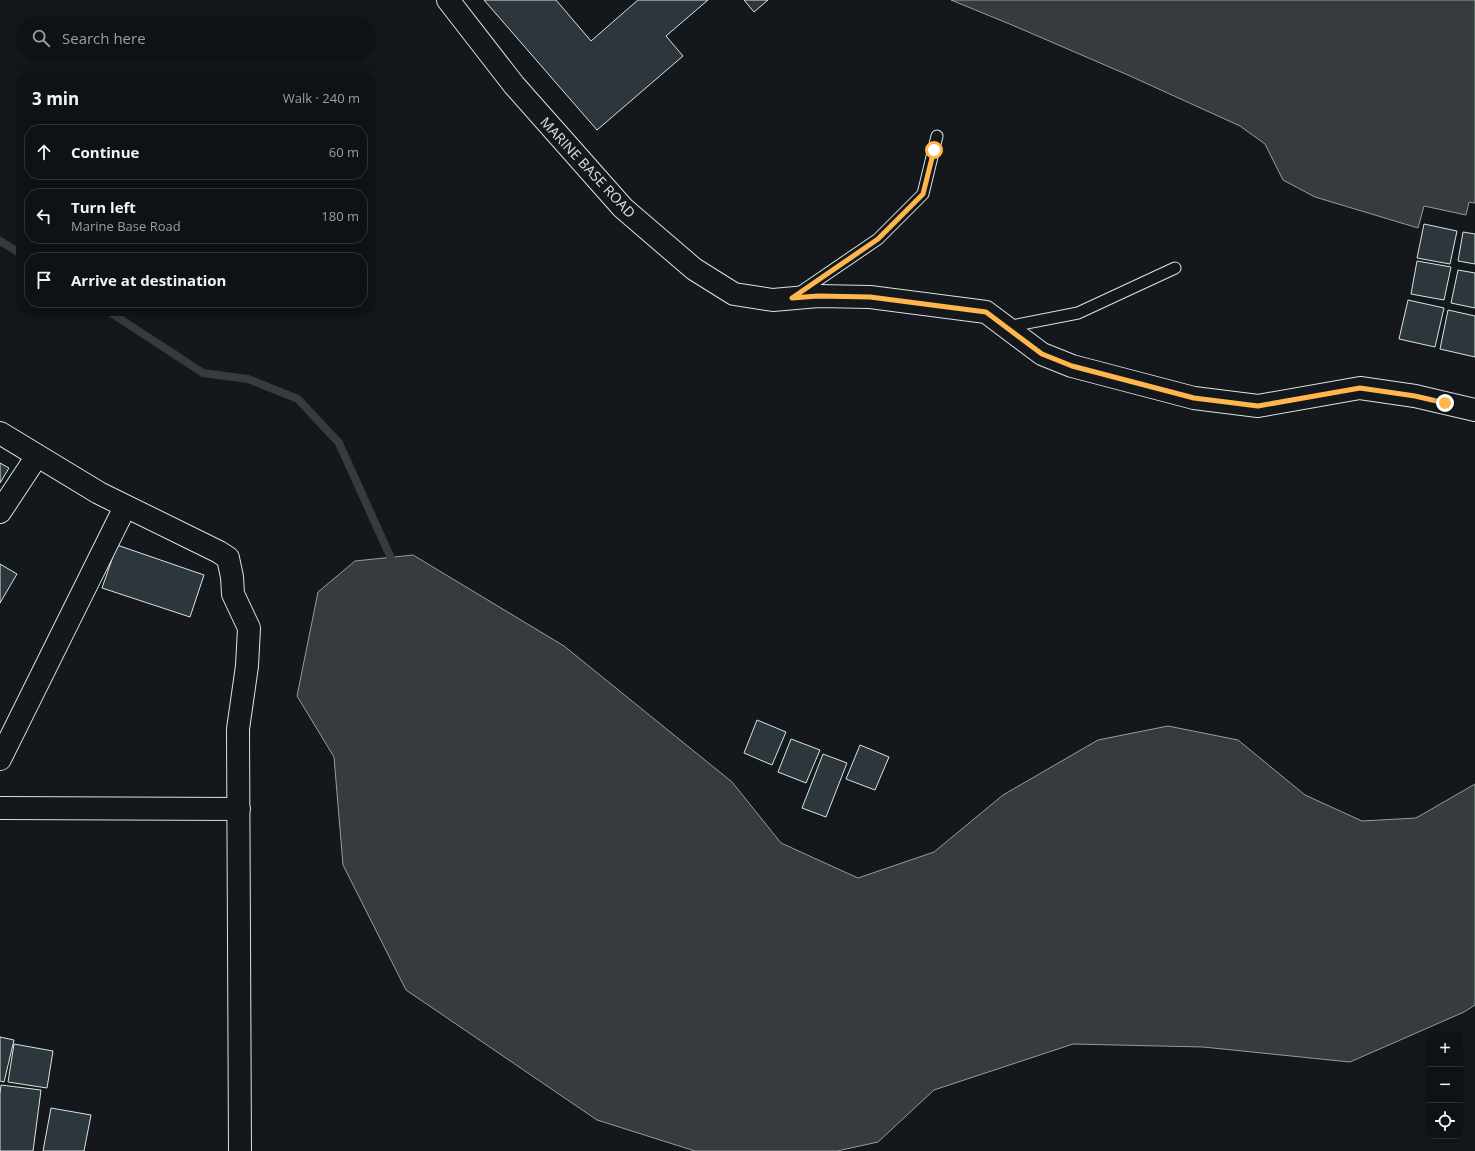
<!DOCTYPE html>
<html lang="en">
<head>
<meta charset="utf-8">
<style>
  :root { --surface:#0f1215; --page:#181b1e; --text:#f1f3f6; --muted:#9b9ea0; --line:#2f3234 }
  body { margin:0; font-family:"Open Sans",sans-serif; background:var(--page); color:var(--text) }
  .controls { position:absolute; right:12px; bottom:12px; display:grid; overflow:hidden; border-radius:8px; box-shadow:0 4px 16px #0002 }
  .controls button { width:36px; height:36px; display:grid; place-items:center; padding:0; border:0; border-bottom:1px solid var(--line); background:var(--surface); color:var(--text); font:20px sans-serif }
  .stop { position:absolute; width:12px; height:12px; margin:-9px; border:3px solid #ffb74d; border-radius:50%; background:#fff }
  .stop.end { background:#ffb74d; border-color:#fff; box-shadow:0 1px 4px #0008 }
  .list { margin:0; padding:0; list-style:none }
  h2 { display:flex; justify-content:space-between; align-items:center; height:52px; margin:0; padding:0 16px; font-size:17px }
  h2 small { font-size:13px; font-weight:400; color:var(--muted) }
  .list li { display:grid; grid-template-columns:26px 1fr auto; gap:12px; align-items:center; box-sizing:border-box; height:56px; margin:0 8px 8px; padding:0 8px; border:1px solid var(--line); border-radius:16px }
  .list b { display:block; font-size:15px; white-space:nowrap }
  .list p { margin:0; font-size:13px; white-space:nowrap; color:var(--muted) }
  .list em { font-size:13px; font-style:normal; color:var(--muted) }
  .icon { flex:none; width:22px; height:22px; fill:none; stroke:currentColor; stroke-width:2; stroke-linecap:round; stroke-linejoin:round }
  .map { position:relative; flex:none; width:1475px; height:1151px; overflow:hidden }
  .search { position:absolute; background:var(--surface); box-shadow:0 4px 16px #0002; left:16px; top:16px; width:360px; height:44px; display:flex; align-items:center; gap:10px; box-sizing:border-box; padding:0 14px; border-radius:22px; color:var(--muted); font-size:15px }
  .panel { position:absolute; background:var(--surface); box-shadow:0 4px 16px #0002; left:16px; top:72px; width:360px; height:244px; border-radius:16px }
  .map>svg:first-child { display:block }
  .water { fill:#363b3e; stroke:#939e99 }
  .lines { fill:none; stroke-linecap:round; stroke-linejoin:round }
  .stream { stroke:#363b3e; stroke-width:8 }
  .building { fill:#2c363c; stroke:#d8e6dc }
  .service-casing { stroke:#d8e6dc; stroke-width:13 }
  .minor-casing { stroke:#d8e6dc; stroke-width:24 }
  .service { stroke:#14181c; stroke-width:11 }
  .minor { stroke:#14181c; stroke-width:22 }
  .route { stroke:#ffb74d; stroke-width:5 }
  .labels { text-anchor:middle; dominant-baseline:central; stroke-width:3; stroke-linejoin:round; paint-order:stroke }
  .street-label { font-size:14px; fill:#d8e6dc; stroke:#14181c }
</style>
</head>
<body>
<div class="map">
<svg width="1475" height="1151" viewBox="0 0 1475 1151">
  <rect width="100%" height="100%" fill="#14181c"/>
  <!-- water -->
  <path class="water" d="M951 0H1475V203L1469 202 1466 215 1424 206 1418 228 1315 197 1283 180 1265 144 1240 126 1128 75 1012 25Z
    M413 555 564 646 732 782 781 843 858 878 934 852 1003 795 1098 740 1168 726 1238 740 1305 795 1362 821 1416 818 1475 784V1005L1464 1012 1350 1062 1203 1047 1073 1044 934 1090 878 1142 837 1151H695L597 1120 406 990 343 865 334 757 297 696 318 592 355 561Z"/>
  <g class="lines">
    <!-- stream -->
    <path class="stream" d="M0 241 21 254
      M108 311 203 373 248 379 298 399 339 443 395 567"/>
  </g>
  <!-- building -->
  <path class="building" d="M484 0H556L591 41 638 0H708L666 36 683 56 597 130Z
    M744 0H768L754 12Z
    M1424 224 1457 231 1450 264 1417 258Z
    M1463 232 1475 234V264L1458 261Z
    M1417 261 1451 267 1444 300 1411 294Z
    M1458 270 1475 273V308L1451 303Z
    M1408 300 1444 308 1435 347 1399 339Z
    M1448 310 1475 316V357L1440 349Z
    M0 463 9 468 0 483Z
    M117 545 204 575 190 617 102 588Z
    M0 564 17 574 0 603Z
    M757 720 786 732 772 765 744 753Z
    M791 739 820 750 806 783 778 772Z
    M860 745 889 757 875 790 846 779Z
    M823 754 847 763 826 817 802 808Z
    M0 1037 14 1040 4 1082 0 1081Z
    M14 1044 53 1051 47 1088 8 1082Z
    M1 1085 41 1090 33 1151H0V1094Z
    M51 1108 91 1115 84 1151H43Z"/>
  <g class="lines">
    <!-- service casing -->
    <g class="service-casing">
      <path id="service" d="M799 293 878 239 923 194 937 136
        M1007 327 1078 313 1175 268"/>
    </g>
    <!-- minor casing -->
    <g class="minor-casing">
      <path id="minor" d="M448 0 514 85 623 208 694 269 734 294 773 300 818 296 870 297 986 312 1042 354 1072 366 1194 398 1258 406 1360 388 1415 396 1475 410
        M0 433 99 493 219 552 228 558 232 577 233 594 249 628 247 666 238 729 240 1151
        M0 512 37 456
        M0 759 125 507
        M0 808 239 809"/>
    </g>
    <!-- service -->
    <use href="#service" class="service"/>
    <!-- minor -->
    <use href="#minor" class="minor"/>
  </g>
  <g class="lines">
    <!-- route -->
    <path class="route" d="M934 150 923 194 878 239 792 298 818 296 870 297 986 312 1042 354 1072 366 1194 398 1258 406 1360 388 1415 396 1445 403"/>
  </g>
  <g class="labels">
    <!-- street labels -->
    <g class="street-label">
      <text transform="translate(588 167) rotate(47)">MARINE BASE ROAD</text>
    </g>
  </g>
</svg>
<div class="controls">
<button>+</button>
<button>−</button>
<button><svg class="icon" aria-label="locate" viewBox="0 0 24 24"><circle cx="12" cy="12" r="6"/><path d="M12 2v4M12 18v4M2 12h4M18 12h4"/></svg></button>
</div>
<div class="stop" style="left:934px;top:150px"></div>
<div class="stop end" style="left:1445px;top:403px"></div>
<div class="search"><svg class="icon" aria-label="search" viewBox="0 0 24 24"><circle cx="10" cy="10" r="6"/><path d="M15 15l6 6"/></svg>Search here</div>
<section class="panel">
<h2>3 min<small>Walk · 240 m</small></h2>
<ul class="list">
<li><svg class="icon" aria-label="ahead" viewBox="0 0 24 24"><path d="M12 20V5M6 11l6-6 6 6"/></svg><div><b>Continue</b></div><em>60 m</em></li>
<li><svg class="icon" aria-label="left" viewBox="0 0 24 24"><path d="M17 20v-9H6M10 6l-5 5 5 5"/></svg><div><b>Turn left</b><p>Marine Base Road</p></div><em>180 m</em></li>
<li><svg class="icon" aria-label="arrive" viewBox="0 0 24 24"><path d="M6 21V4h12l-3 4 3 4H6"/></svg><div><b>Arrive at destination</b></div></li>
</ul>
</section>
</div>
</body>
</html>
